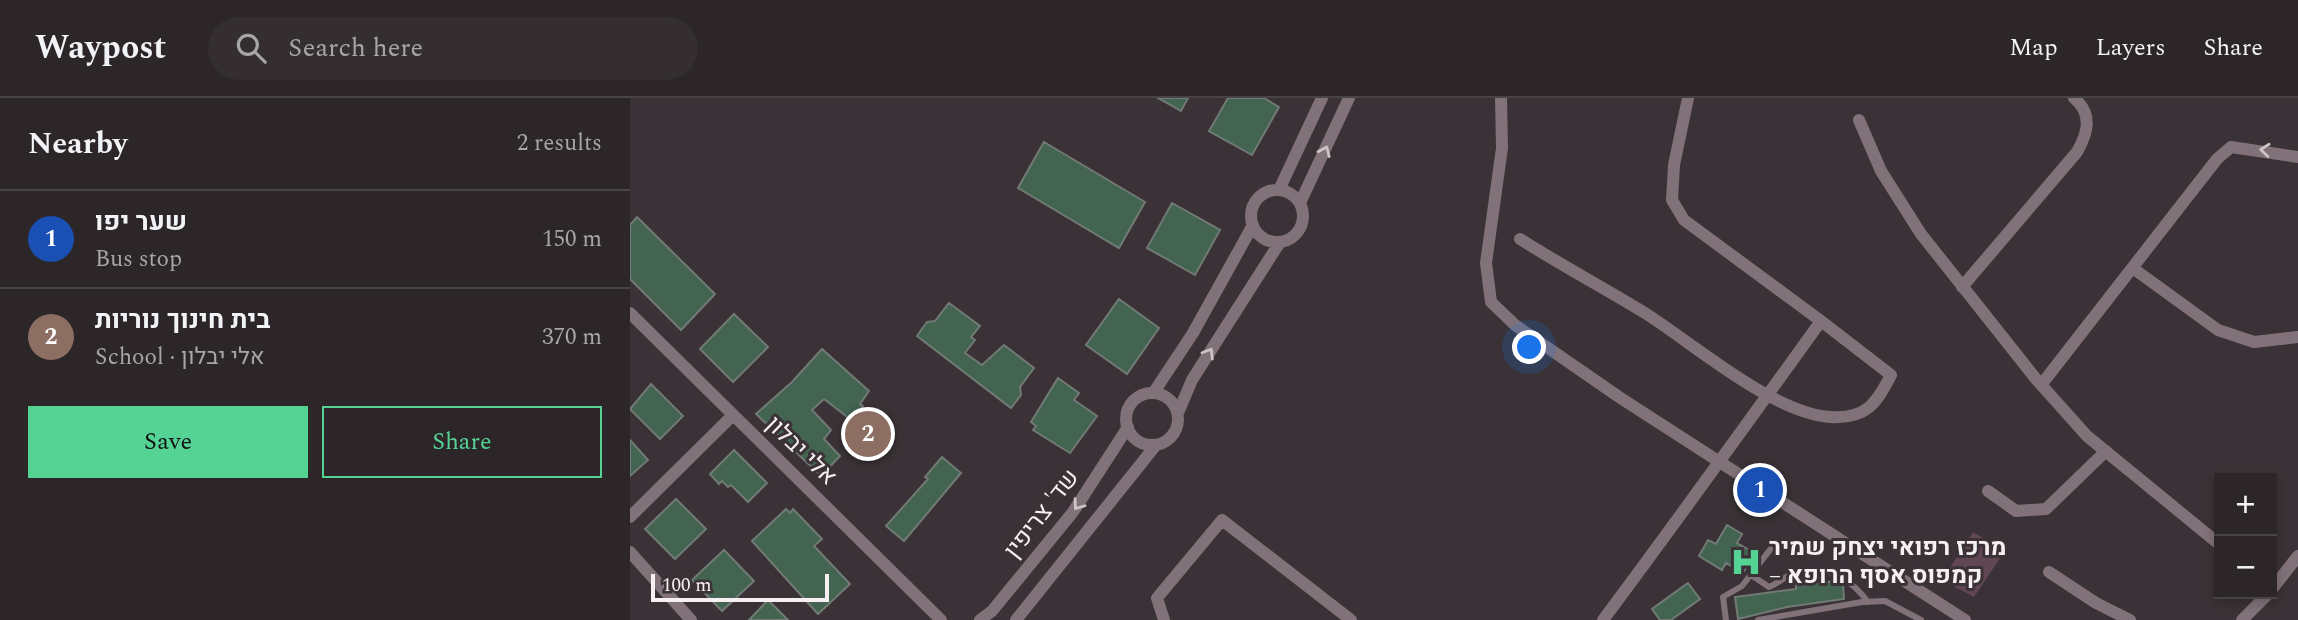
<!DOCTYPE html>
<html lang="en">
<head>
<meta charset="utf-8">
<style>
  :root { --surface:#2c2628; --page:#342e30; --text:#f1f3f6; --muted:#a6a5a8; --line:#484345; --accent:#54d395 }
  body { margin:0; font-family:Spectral,Heebo,serif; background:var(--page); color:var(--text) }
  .controls { position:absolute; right:21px; bottom:21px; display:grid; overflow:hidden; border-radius:0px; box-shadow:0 4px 10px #0003 }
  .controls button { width:63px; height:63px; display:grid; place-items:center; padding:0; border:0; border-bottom:2px solid var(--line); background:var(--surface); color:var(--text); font:35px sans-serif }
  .scale { position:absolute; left:21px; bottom:18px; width:178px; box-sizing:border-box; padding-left:7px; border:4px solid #f6f0f3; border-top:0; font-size:19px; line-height:24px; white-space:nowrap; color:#f6f0f3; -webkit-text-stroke:5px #3a3236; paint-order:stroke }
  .you { position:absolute; left:900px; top:250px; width:24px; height:24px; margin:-18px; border:5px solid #fff; border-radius:50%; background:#1a73e8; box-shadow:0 0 0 10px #1a73e833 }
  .badge { display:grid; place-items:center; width:46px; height:46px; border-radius:50%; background:var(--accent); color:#fff; font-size:23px; font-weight:700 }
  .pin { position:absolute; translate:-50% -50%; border:4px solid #fff; box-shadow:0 2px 7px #0006 }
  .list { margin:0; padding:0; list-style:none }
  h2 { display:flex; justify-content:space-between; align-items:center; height:91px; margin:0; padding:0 28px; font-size:30px }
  h2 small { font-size:23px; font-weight:400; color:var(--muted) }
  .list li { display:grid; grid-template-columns:46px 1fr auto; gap:21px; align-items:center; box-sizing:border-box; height:98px; padding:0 28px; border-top:2px solid var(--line) }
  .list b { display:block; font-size:26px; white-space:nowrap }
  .list p { margin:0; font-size:23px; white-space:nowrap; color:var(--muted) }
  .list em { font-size:23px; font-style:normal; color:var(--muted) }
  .actions { display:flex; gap:14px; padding:21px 28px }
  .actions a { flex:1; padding:16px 0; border:2px solid var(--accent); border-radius:0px; text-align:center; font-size:24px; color:var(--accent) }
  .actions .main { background:var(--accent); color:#111 }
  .icon { flex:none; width:38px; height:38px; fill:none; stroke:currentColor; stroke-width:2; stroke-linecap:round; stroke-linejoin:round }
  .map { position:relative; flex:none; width:1668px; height:522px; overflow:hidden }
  header { display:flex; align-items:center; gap:42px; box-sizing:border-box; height:98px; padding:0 35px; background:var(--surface); border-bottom:2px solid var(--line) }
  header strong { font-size:33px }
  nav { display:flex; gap:38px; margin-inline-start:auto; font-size:24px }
  .search { width:490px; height:63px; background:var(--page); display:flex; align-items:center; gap:18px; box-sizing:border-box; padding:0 24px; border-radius:38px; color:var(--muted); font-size:26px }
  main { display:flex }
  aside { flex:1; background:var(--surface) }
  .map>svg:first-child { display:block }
  .green { fill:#614653 }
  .building { fill:#426450; stroke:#717a74; stroke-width:2 }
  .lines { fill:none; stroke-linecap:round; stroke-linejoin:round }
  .lane { stroke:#817179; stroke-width:6 }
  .street { stroke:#817179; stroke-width:12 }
  .oneway { stroke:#cdc4c8 }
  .labels { text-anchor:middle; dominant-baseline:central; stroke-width:6; stroke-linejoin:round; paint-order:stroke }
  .street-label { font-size:24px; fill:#f6f0f3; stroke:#3a3236 }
  .poi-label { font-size:24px; font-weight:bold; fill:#f6f0f3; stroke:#3a3236; text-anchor:start }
</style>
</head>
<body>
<header>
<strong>Waypost</strong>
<div class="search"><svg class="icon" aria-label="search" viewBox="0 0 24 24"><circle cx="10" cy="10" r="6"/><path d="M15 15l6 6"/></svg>Search here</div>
<nav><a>Map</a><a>Layers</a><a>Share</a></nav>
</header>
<main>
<aside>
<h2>Nearby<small>2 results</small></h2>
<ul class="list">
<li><span class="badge" style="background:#1a4fb4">1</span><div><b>שער יפו</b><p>Bus stop</p></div><em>150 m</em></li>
<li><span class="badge" style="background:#8d6e63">2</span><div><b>בית חינוך נוריות</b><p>School · אלי יבלון</p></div><em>370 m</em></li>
</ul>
<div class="actions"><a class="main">Save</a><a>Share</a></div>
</aside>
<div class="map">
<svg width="1668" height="522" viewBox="0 0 1668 522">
  <rect width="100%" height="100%" fill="#3a3236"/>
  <!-- green -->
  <path class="green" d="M1343 434 1375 453 1344 499 1312 482Z"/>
  <!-- building -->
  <path class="building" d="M528 0H558L551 13Z
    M598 0H634L649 9 622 57 579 33Z
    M414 44 515 104 489 150 388 90Z
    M542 105 590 132 565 177 517 150Z
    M7 119 85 196 51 232 0 181V127Z
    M489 201 529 230 497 276 456 247Z
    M319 205 350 228 341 239 345 242 335 255 352 267 374 247 404 270 390 289 391 297 381 310 287 238 297 224 305 223Z
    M104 216 138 249 103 284 70 251Z
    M192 251 239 293 230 306 233 308 221 322 194 301 182 312 201 332 194 341 210 358 191 378 126 316 162 284Z
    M428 280 449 295 444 302 467 318 440 355 403 332 406 328 401 324Z
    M21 286 53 318 30 341 0 311Z
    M0 342 18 362 0 378Z
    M104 352 137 385 118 404 101 387 98 389 92 383 89 386 80 376Z
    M312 359 331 375 274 443 256 428 298 381 295 379Z
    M46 401 76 431 45 461 15 431Z
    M156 411 160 415 163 411 192 441 184 448 220 486 188 516 122 443Z
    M1097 427 1112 436 1107 445 1125 455 1113 475 1096 465 1092 472 1069 458 1078 442 1086 446Z
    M94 452 124 483 92 513 62 482Z
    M1207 483 1213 487 1214 501 1157 509 1108 521 1105 499 1166 491V487Z
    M1058 485 1070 501 1041 522H1030L1022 511Z
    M138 502 158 522H119Z"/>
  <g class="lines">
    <!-- lane -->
    <path class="lane" d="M1121 477 1139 489C1149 485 1162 473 1173 472 1201 468 1222 483 1238 504
      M1096 522 1093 499 1112 488 1146 444
      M1128 522 1232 504 1255 503 1291 522"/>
    <!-- street -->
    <path class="street" d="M871 0 872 50 856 165 861 204 885 227 989 299 1335 522
      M1058 0 1044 67 1042 102 1054 122 1191 223
      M1229 22 1251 73 1291 136 1406 281 1457 338 1589 446
      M621 118a26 26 0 1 1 52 0a26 26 0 1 1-52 0Z
      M649 92 692 0
      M670 105 719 0
      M890 141C931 167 974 190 1015 215 1064 246 1144 316 1201 319 1236 321 1246 306 1261 277L1191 223C1119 323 1047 423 973 522
      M1504 171 1588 232 1624 244 1668 239
      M1332 189 1447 54C1458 35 1463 16 1444 0
      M0 215 311 522
      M1411 287 1587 61 1601 49 1668 59
      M524 294 563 235 623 127
      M496 321a26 26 0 1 1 52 0a26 26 0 1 1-52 0Z
      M548 315 562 282 650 144
      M1358 393 1386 413 1416 411 1476 353
      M0 419 103 317
      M0 454 61 522
      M1419 474 1466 505 1500 522
      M1642 491 1668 458
      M350 522 362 513 443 414 498 329
      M386 522 526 347
      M534 522 527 500 592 422 721 522
      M1612 522 1638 496"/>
  </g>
  <!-- one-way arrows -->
  <defs><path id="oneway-chevron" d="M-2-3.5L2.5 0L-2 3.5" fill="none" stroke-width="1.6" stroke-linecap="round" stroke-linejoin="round" transform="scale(1.75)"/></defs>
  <g class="oneway">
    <use href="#oneway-chevron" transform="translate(1635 52) rotate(-174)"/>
    <use href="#oneway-chevron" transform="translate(695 53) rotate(-66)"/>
    <use href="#oneway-chevron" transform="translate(579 255) rotate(-58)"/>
    <use href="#oneway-chevron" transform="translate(448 407) rotate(126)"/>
  </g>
  <!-- icons -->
  <defs>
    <g id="hospital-bare" transform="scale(2.415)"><path d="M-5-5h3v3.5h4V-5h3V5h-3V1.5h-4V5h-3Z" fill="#54d395" stroke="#3a3236" stroke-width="2.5" paint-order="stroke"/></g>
  </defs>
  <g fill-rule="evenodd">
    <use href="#hospital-bare" x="1116" y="464"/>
  </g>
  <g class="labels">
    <!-- street labels -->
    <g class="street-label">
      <text transform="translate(171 353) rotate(44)">אלי יבלון</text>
      <text transform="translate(412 416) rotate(-52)">שד' צריפין</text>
    </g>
    <!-- poi labels -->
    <g class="poi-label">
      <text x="1139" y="450">מרכז רפואי יצחק שמיר<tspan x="1139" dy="28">– קמפוס אסף הרופא</tspan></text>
    </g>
  </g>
</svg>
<div class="controls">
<button>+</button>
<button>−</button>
</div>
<div class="scale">100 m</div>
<div class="you"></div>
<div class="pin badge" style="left:1130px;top:392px;background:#1a4fb4">1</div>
<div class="pin badge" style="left:238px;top:336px;background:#8d6e63">2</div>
</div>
</main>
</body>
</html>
